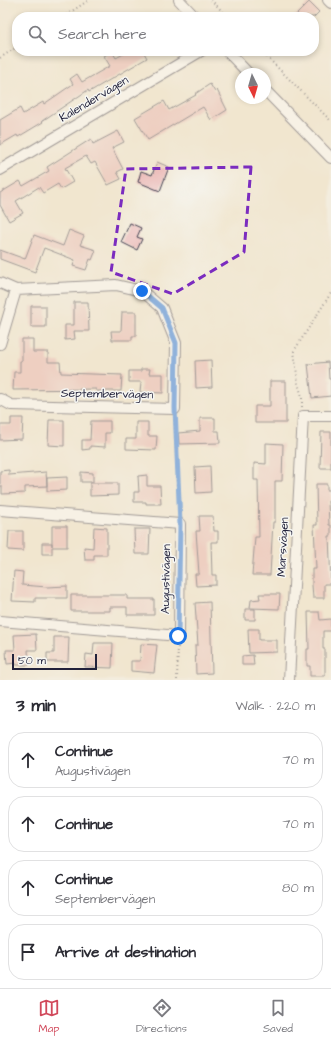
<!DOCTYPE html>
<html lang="en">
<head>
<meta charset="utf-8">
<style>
  :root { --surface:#fff; --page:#f7f7f7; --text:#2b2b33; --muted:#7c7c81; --line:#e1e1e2; --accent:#d1495b }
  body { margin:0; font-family:"Architects Daughter",sans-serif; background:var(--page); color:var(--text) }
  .compass { position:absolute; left:235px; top:68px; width:36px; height:36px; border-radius:50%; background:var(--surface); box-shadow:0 2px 6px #0003; rotate:175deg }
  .scale { position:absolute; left:12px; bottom:10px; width:85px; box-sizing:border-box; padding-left:4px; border:2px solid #22223b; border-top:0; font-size:11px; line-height:14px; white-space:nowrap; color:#22223b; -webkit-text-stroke:3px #f6f6f2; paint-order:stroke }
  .stop { position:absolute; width:12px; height:12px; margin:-9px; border:3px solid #1a73e8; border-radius:50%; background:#fff }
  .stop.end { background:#1a73e8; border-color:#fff; box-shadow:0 1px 4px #0008 }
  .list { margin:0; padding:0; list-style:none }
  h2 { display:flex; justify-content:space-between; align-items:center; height:52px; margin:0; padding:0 16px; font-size:17px }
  h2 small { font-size:13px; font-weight:400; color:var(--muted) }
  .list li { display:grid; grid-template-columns:26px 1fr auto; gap:12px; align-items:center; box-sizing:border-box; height:56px; margin:0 8px 8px; padding:0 8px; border:1px solid var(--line); border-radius:16px }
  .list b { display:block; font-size:15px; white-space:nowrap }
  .list p { margin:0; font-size:13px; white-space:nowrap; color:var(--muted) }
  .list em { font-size:13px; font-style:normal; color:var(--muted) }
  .icon { flex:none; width:22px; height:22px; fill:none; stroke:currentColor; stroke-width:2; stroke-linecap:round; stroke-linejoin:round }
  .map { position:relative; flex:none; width:331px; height:680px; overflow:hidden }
  .search { position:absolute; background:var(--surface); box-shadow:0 2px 6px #0003; left:12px; right:12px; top:12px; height:44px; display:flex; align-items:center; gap:10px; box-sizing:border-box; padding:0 14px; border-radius:16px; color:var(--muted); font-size:15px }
  .sheet { height:308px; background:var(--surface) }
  nav { display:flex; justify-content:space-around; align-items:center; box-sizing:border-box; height:56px; border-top:1px solid var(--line); background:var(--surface); font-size:11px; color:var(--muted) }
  nav a { display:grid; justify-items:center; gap:2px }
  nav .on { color:var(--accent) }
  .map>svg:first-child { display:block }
  .building { fill:#eab3b0 }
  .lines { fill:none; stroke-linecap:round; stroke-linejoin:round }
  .minor-casing { stroke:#413f51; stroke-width:12 }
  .path { stroke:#413f51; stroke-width:2; stroke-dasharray:1 3; stroke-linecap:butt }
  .minor { stroke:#fff; stroke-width:10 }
  .route { stroke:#1a73e8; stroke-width:5 }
  .marked { fill:none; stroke:#7b2cbf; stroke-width:3; stroke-dasharray:8 5; stroke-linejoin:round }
  .labels { text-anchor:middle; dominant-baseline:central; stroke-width:3; stroke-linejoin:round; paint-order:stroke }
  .street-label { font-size:12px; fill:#22223b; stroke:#f6f6f2 }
</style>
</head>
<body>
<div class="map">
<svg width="331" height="680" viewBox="0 0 331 680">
  <rect width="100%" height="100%" fill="#f6f6f2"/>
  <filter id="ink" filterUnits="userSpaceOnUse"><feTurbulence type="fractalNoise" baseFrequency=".025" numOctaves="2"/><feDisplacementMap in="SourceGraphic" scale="8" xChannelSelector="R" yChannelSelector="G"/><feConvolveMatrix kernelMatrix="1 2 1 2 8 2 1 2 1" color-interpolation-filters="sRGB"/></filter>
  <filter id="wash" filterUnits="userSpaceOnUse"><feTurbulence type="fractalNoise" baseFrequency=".012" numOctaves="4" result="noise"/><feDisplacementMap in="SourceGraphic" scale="16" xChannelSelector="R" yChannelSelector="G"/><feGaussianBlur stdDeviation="0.9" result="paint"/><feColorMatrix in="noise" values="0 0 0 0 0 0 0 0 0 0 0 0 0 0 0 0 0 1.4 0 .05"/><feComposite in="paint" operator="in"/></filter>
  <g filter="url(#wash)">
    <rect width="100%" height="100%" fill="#f1e6cf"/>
    <g id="blocks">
      <!-- building -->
      <path class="building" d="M309 2 319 12 314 17H294Z
        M112 51 116 58 129 51H143L147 58 89 92 88 90 42 121 43 122 18 137 17 135 0 145V120L20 108 23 114 43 102 44 104 73 84 70 79 77 74 82 82 110 66 104 56Z
        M210 84 215 92 217 90 227 110 211 120 203 107 148 140 135 118 164 101 169 110 196 95 195 94Z
        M118 131 124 142 112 148 123 169 117 172 121 179 108 185 95 162 91 164 86 156 65 168 73 182 61 189 58 184 43 193 39 187 16 201 23 213 9 221 0 205V193L20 181 23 186 49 171 47 167 91 139 93 144Z
        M157 162 169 167 160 191 138 182 141 171 152 175Z
        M130 223 141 228 137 237 142 239 137 250 121 242Z
        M69 230 84 236 80 245 96 250 92 260 90 259 86 270 73 266 75 260 44 248 35 272 0 259V250L25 259 34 235 63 246Z
        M74 302H88L89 331H74L75 339 65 340V325H74Z
        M31 306H46V327H31Z
        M122 312H136V336H132V340H112L111 331H121Z
        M22 339H33V352H48V362H60L61 373 122 375 121 391H96V389L13 390 14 372H20V361H22Z
        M211 360 212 387 196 388 195 361Z
        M328 362 329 379H331V396L312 398 308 364Z
        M141 369H150L149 374H163V393L140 392 141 382H129V371H141Z
        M270 381H286V423H255V406H270Z
        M11 418H23L22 439 0 440V425H11Z
        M200 418H215V431H219L220 443 179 444 178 433 200 431Z
        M49 420H64V446L48 445Z
        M91 421H110V433H105V447L90 446V449L82 450V440H90Z
        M136 422H148V436H157L156 450 126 449V439H136Z
        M321 432H331V468H320Z
        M266 443 283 444 282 481H275V522H273L270 575H252L255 537H259L258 480H254V463L266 464Z
        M210 466 211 492 196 493 195 467Z
        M9 470V475L46 472 47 486 25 487V493L2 494V486H0V471Z
        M81 472 93 473V482H81Z
        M147 475V486H160L161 504H146V502H134V492H139L138 476Z
        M67 477V490L47 491V478Z
        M90 483H118V495L90 496Z
        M316 484H327V490H331V501H328L329 525H331V536H329L331 584H324V598H313L312 585V569H316L314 525H317Z
        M199 516H213L214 531H218V542H211L212 575H216V585L196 586 195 574H199L196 531H200Z
        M52 526H67V547H52V554H42V543H52V546Z
        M94 527 107 528V555H94V560H85L84 547 93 548Z
        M134 529H150L149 554H135Z
        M9 531H23V551L8 550Z
        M14 571 23 572 22 585 47 587 67 586V598H35V602L12 601Z
        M259 594H280L279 609 250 608 251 600 260 599Z
        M71 595H127V599H154V615H127V607H110V611H71Z
        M210 602 212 673 196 674 195 645H198L195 603Z
        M245 609H255V620H245Z
        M308 612H319L320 620 331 619V631H323V649H325V676H310V666H307V649H309Z
        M248 629H259V640H277V652L249 653Z
        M36 634 37 650H28L29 665H16V663L7 664 6 650H15L14 635Z
        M54 637H69L68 662H47V653H54Z
        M94 643H113L112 668 85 667 86 654 93 655Z
        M141 644 157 645 154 673 131 671V661H140Z
        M253 655 254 665H242V656Z"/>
    </g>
  </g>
  <g filter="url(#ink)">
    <use href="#blocks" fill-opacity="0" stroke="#413f51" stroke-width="1"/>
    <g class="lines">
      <!-- minor casing -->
      <g class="minor-casing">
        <path id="minor" d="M179 0 195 17
          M328 0 331 3
          M227 51 249 74
          M265 90 331 158
          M0 170 201 51
          M0 283 16 290 116 285 142 291 162 308 176 343 175 409 11 405 0 399
          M0 344 16 290
          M0 510 180 524 179 636 0 621
          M289 680 303 416H331"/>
      </g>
      <!-- path -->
      <path class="path" d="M211 0 228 17
        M63 17 89 0
        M261 51 331 121
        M0 58 17 47
        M302 407V397L298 383 294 351 331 293
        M175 420 180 513
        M177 680 178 645"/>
      <!-- minor -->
      <use href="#minor" class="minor"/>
    </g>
  </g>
  <g class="lines" filter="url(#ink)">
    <!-- route -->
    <path class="route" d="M142 291 162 308 176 343 175 408 180 524 178 636"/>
  </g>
  <!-- marked area -->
  <path d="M0 0H331V680H0ZM251 167 244 252 173 294 111 272 126 169Z" fill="#f1e6cf" fill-opacity=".55" fill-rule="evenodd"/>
  <path class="marked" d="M251 167 244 252 173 294 111 272 126 169Z"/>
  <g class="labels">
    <!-- street labels -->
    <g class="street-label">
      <text transform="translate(94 99) rotate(-31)">Kalendervägen</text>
      <text transform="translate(107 394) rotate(1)">Septembervägen</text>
      <text transform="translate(283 547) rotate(-87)">Marsvägen</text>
      <text transform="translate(166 579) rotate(-89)">Augustivägen</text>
    </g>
  </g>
</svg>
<svg class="compass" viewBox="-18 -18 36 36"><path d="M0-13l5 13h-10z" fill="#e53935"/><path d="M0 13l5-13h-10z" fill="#7c7c81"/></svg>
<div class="scale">50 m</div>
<div class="stop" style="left:178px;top:636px"></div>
<div class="stop end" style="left:142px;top:291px"></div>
<div class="search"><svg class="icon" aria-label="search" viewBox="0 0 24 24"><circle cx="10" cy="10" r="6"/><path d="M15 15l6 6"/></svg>Search here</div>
</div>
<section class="sheet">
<h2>3 min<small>Walk · 220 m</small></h2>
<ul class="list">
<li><svg class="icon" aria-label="ahead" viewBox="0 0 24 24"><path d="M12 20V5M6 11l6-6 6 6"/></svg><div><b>Continue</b><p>Augustivägen</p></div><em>70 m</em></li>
<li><svg class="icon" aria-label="ahead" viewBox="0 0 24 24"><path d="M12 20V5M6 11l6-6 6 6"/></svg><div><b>Continue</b></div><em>70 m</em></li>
<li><svg class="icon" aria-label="ahead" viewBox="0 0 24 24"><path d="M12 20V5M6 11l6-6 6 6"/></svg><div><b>Continue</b><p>Septembervägen</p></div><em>80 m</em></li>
<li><svg class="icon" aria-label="arrive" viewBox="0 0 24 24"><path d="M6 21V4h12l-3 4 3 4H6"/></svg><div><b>Arrive at destination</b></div></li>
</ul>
</section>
<nav>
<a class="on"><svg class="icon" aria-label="map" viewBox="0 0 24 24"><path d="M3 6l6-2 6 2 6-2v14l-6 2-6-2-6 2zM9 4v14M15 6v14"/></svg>Map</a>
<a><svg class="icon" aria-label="directions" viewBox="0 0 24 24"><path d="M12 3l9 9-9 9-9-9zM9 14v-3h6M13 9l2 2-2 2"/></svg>Directions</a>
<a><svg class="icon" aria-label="saved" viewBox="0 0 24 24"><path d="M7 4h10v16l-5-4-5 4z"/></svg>Saved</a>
</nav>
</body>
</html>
